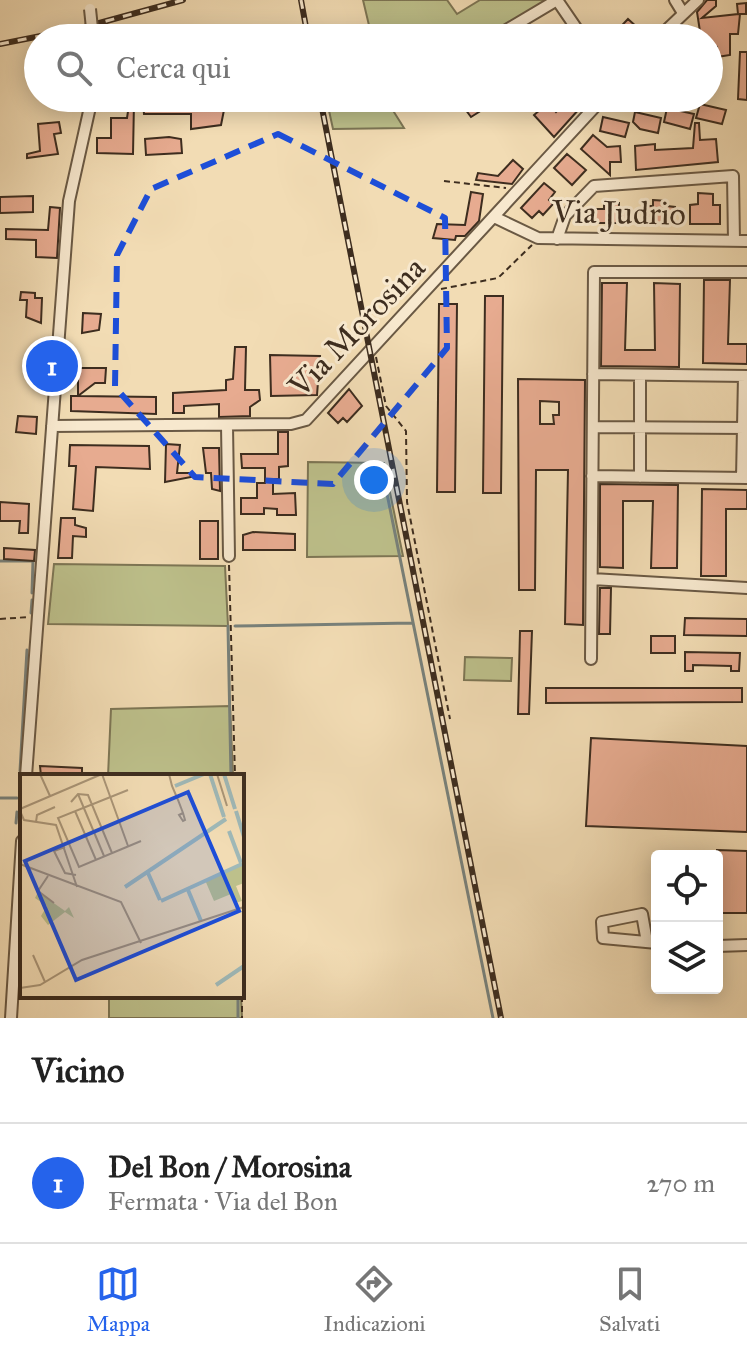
<!DOCTYPE html>
<html lang="it">
<head>
<meta charset="utf-8">
<style>
  :root { --surface:#fff; --page:#f6f6f6; --text:#222; --muted:#767676; --line:#e0e0e0; --accent:#2563eb }
  body { margin:0; font-family:"IM FELL Great Primer",serif; background:var(--page); color:var(--text) }
  .controls { position:absolute; right:24px; bottom:24px; display:grid; overflow:hidden; border-radius:8px; box-shadow:0 4px 20px #0003 }
  .controls button { width:72px; height:72px; display:grid; place-items:center; padding:0; border:0; border-bottom:2px solid var(--line); background:var(--surface); color:var(--text); font:40px sans-serif }
  .you { position:absolute; left:374px; top:480px; width:28px; height:28px; margin:-20px; border:6px solid #fff; border-radius:50%; background:#1a73e8; box-shadow:0 0 0 12px #1a73e833 }
  .badge { display:grid; place-items:center; width:52px; height:52px; border-radius:50%; background:var(--accent); color:#fff; font-size:26px; font-weight:700 }
  .pin { position:absolute; translate:-50% -50%; border:4px solid #fff; box-shadow:0 2px 8px #0006 }
  .list { margin:0; padding:0; list-style:none }
  h2 { display:flex; justify-content:space-between; align-items:center; height:104px; margin:0; padding:0 32px; font-size:34px }
  h2 small { font-size:26px; font-weight:400; color:var(--muted) }
  .list li { display:grid; grid-template-columns:52px 1fr auto; gap:24px; align-items:center; box-sizing:border-box; height:120px; padding:0 32px; border-top:2px solid var(--line) }
  .list b { display:block; font-size:30px; white-space:nowrap }
  .list p { margin:0; font-size:26px; white-space:nowrap; color:var(--muted) }
  .list em { font-size:26px; font-style:normal; color:var(--muted) }
  .icon { flex:none; width:44px; height:44px; fill:none; stroke:currentColor; stroke-width:2; stroke-linecap:round; stroke-linejoin:round }
  .map { position:relative; flex:none; width:747px; height:1018px; overflow:hidden }
  .search { position:absolute; background:var(--surface); box-shadow:0 4px 20px #0003; left:24px; right:24px; top:24px; height:88px; display:flex; align-items:center; gap:20px; box-sizing:border-box; padding:0 28px; border-radius:44px; color:var(--muted); font-size:30px }
  .sheet { height:224px; background:var(--surface) }
  nav { display:flex; justify-content:space-around; align-items:center; box-sizing:border-box; height:112px; border-top:2px solid var(--line); background:var(--surface); font-size:22px; color:var(--muted) }
  nav a { display:grid; justify-items:center; gap:4px }
  nav .on { color:var(--accent) }
  .map>svg:first-child { display:block }
  .green { fill:#bdc08b; stroke:#7d7655; stroke-width:2 }
  .lines { fill:none; stroke-linecap:round; stroke-linejoin:round }
  .stream { stroke:#78817b; stroke-width:3 }
  .building { fill:#e7ab90; stroke:#3d2d1f; stroke-width:2; fill-rule:evenodd }
  .minor-casing { stroke:#6a5944; stroke-width:14 }
  .path { stroke:#3d2d1f; stroke-width:2; stroke-dasharray:6 4; stroke-linecap:butt }
  .minor { stroke:#f7e8ce; stroke-width:10 }
  .rail-casing { stroke:#3d2d1f; stroke-width:6 }
  .rail { stroke:#f7e8ce; stroke-width:3; stroke-dasharray:9; stroke-linecap:butt }
  .minor-bridge-casing { stroke:#6a5944; stroke-width:14; stroke-linecap:butt }
  .minor-bridge { stroke:#f7e8ce; stroke-width:10 }
  .marked { fill:none; stroke:#1d4ed8; stroke-width:6; stroke-dasharray:16 10; stroke-linejoin:round }
  .labels { text-anchor:middle; dominant-baseline:central; stroke-width:6; stroke-linejoin:round; paint-order:stroke }
  .street-label { font-size:32px; fill:#3d2d1f; stroke:#f7e8ce }
  .inset-river { fill:none; stroke:#9fb9b8; stroke-width:4 }
  .inset-road { fill:none; stroke:#aa9678; stroke-width:2 }
  .view { fill:#1d4ed8; fill-opacity:0.15; stroke:#1d4ed8; stroke-width:4 }
  .inset-edge { fill:none; stroke:#3d2d1f; stroke-width:4 }
</style>
</head>
<body>
<div class="map">
<svg width="747" height="1018" viewBox="0 0 747 1018">
  <rect width="100%" height="100%" fill="#f2dcb4"/>
  <filter id="stains"><feTurbulence type="fractalNoise" baseFrequency=".0025" numOctaves="4"/><feColorMatrix values="0 0 0 0 .2 0 0 0 0 .09 0 0 0 0 .02 0 0 0 .5 -.17"/></filter>
  <radialGradient id="worn" r=".72"><stop offset=".6" stop-color="#630" stop-opacity="0"/><stop offset="1" stop-color="#630" stop-opacity=".3"/></radialGradient>
  <!-- green -->
  <path class="green" d="M363 0H447L457 14 480 0H547L486 38H372Z
    M387 98H390L387 101 404 128 333 129 328 106Z
    M308 462 384 463 403 556 307 557Z
    M54 564 225 566 228 626 48 624Z
    M465 657 512 658 511 681 464 680Z
    M230 706 233 776H108L111 709Z
    M109 996H241L242 1018H109Z"/>
  <g class="lines">
    <!-- stream -->
    <path class="stream" d="M382 469 493 1018
      M0 561H33L32 593
      M31 613 32 600
      M228 626 231 776
      M235 626 412 623
      M20 771 27 650
      M0 798H17
      M16 823 17 812
      M238 996V1018"/>
  </g>
  <!-- building -->
  <path class="building" d="M707 0H716V6L702 18 738 14 737 4 746 3V14H740L738 34H730V55L717 57V47L709 49V38H701L697 12Z
    M628 19 649 38H610Z
    M740 52H747V100L738 99Z
    M124 98H131L134 102 133 154 97 153V138H111V118H127L129 105H124Z
    M167 98H185V102L201 103V98L226 100 221 125 191 129V114H144L143 102 163 103Z
    M457 98H501L471 117Z
    M569 98 580 108 554 137 534 115 548 103 556 112Z
    M700 104 726 110 722 124 696 118Z
    M667 108 694 114 690 129 664 122Z
    M635 112 661 118 658 133 640 129 633 122Z
    M603 117 629 123 625 137 600 131Z
    M59 122 61 133 54 134 58 154 27 158V154L40 151 38 124Z
    M695 123H699L700 140 716 139 718 162 636 170 635 146 655 144V150L693 148Z
    M593 135 607 147 620 146 621 162H610V175L581 149Z
    M169 137 181 139 182 153 146 155 145 139Z
    M567 154 586 170 572 185 554 168Z
    M513 160 523 169 512 184 476 180 478 173 498 176Z
    M544 183 555 192 549 200 553 204 543 215 539 211 532 218 521 208Z
    M471 192 483 194 479 221 465 236H456L455 240 433 238 437 224 465 225Z
    M698 193 713 194V205H720V224H690V205L698 204Z
    M33 196V212L0 213V197Z
    M653 200 667 201V206L675 207V223H645V206H653Z
    M604 203H619V209L630 210V223H592L593 209H604Z
    M50 207 60 208 57 258 36 257V240L6 239V229L48 230Z
    M704 280H730L728 344H747V364L703 363Z
    M602 283H627L625 350H655L654 283 680 284 679 367 601 366Z
    M21 292 35 293V298H42L41 323 26 317 27 300H20Z
    M485 296H503L501 493H483Z
    M439 304H457L455 492H437Z
    M83 313 101 314 99 330 82 333Z
    M235 347H246L245 390H259L260 400 250 407V416L219 417V404L184 406V413H173V393L226 390V380L233 379Z
    M270 355 320 356 317 395 271 396Z
    M78 368H106L105 383H95L78 396 156 397V414L71 411V396H78Z
    M518 379 585 380 583 625 565 624 568 470H536L535 590H519ZM540 401 559 402V415H553L554 424H540Z
    M349 389 362 406 347 422 343 418 338 423 328 413Z
    M18 416 37 417 36 434 16 432Z
    M278 432H288V466L279 467V479H273V494L295 493 296 515H277V509L264 508V514H241V498H257V483H265V468H242L241 454H278Z
    M166 444 180 445 177 473H190L191 477 165 482Z
    M70 445 149 446 150 469 96 467 93 511 73 509 76 466H69Z
    M203 448H219L220 491 212 489 211 473H206Z
    M600 484 678 485 677 568H651L653 501H623V568L600 567Z
    M702 489 747 490V509H726V576H701Z
    M0 502 29 504 28 533H19L20 521H0Z
    M61 518H75V525L86 528V537L73 536 72 558H58Z
    M200 521H218V559H200Z
    M253 532 295 534V550H243V535Z
    M4 548 35 550 34 561 4 559Z
    M600 588H611L610 634H599Z
    M685 618 747 619V636L684 635Z
    M520 631H532L529 714H518Z
    M651 636H675V653H651Z
    M685 652 740 653 739 671H731V666L693 665V671H685Z
    M546 688H742V702L546 703Z
    M591 738 747 746V832L586 826Z
    M40 766 82 768V776H41Z
    M717 850 747 851V913H717Z"/>
  <g class="lines">
    <!-- minor casing -->
    <g class="minor-casing">
      <path id="minor" d="M675 0 683 13
        M493 38 557 0 583 38
        M658 38 698 0
        M494 217 538 238 747 241
        M557 239 565 216 594 186 733 176 734 241
        M593 374 747 376
        M227 425 229 556
        M52 426 291 424 306 420 603 98
        M593 427 747 428
        M592 476 747 478
        M640 477V375
        M742 478 744 376
        M592 579 747 588
        M591 659 594 272H747
        M26 776 69 201 92 98
        M647 942 642 914 602 922 603 938 657 943
        M717 946 747 945
        M11 1018 22 841"/>
    </g>
    <!-- path -->
    <path class="path" d="M444 181 506 188
      M441 289 498 278 532 245
      M376 357 386 406 406 431 407 502 450 719
      M229 565 235 776
      M0 619 29 617
      M242 996V1018"/>
    <!-- minor -->
    <use href="#minor" class="minor"/>
    <!-- rail casing -->
    <g class="rail-casing">
      <path id="rail" d="M301 0 308 38
        M0 44 81 28 183 0
        M320 98 501 1018"/>
    </g>
    <!-- rail -->
    <use href="#rail" class="rail"/>
    <!-- minor-bridge casing -->
    <g class="minor-bridge-casing">
      <path id="minor-bridge" d="M90 9 93 38"/>
    </g>
    <!-- minor-bridge -->
    <use href="#minor-bridge" class="minor-bridge"/>
  </g>
  <!-- marked area -->
  <path class="marked" d="M278 134 445 218 447 348 333 484 195 477 115 387 117 255 151 189Z"/>
  <g class="labels">
    <!-- street labels -->
    <g class="street-label">
      <text transform="translate(619 213) rotate(1)">Via Judrio</text>
      <text transform="translate(357 327) rotate(-46)">Via Morosina</text>
    </g>
  </g>
  <!-- overview -->
  <g transform="translate(20 774)">
    <rect width="224" height="224" fill="#f2dcb4"/>
    <path d="M224 88V109L216 112 222 127 215 129 211 120 194 127 185 106ZM18 118 45 137 49 133 54 144 45 138 28 151 21 142 27 132 15 124Z" fill="#bdc08b"/>
    <path class="inset-river" d="M190 0 204 43M204 0 215 35M155 12 184 0M216 37 224 63M209 57 221 89M128 99 140 126M105 113 206 45M168 116 181 147M141 127 222 90M196 211 224 192"/>
    <path class="inset-road" d="M20 0 30 22M82 0 108 72M149 0 152 12 158 26 163 39 165 46 163 47 159 41 163 39M197 0 207 32M108 16 38 44 59 93 121 67M58 20 84 82M51 28 58 20 68 21 92 79M0 35 82 0M0 37 4 46 36 51 57 113M55 37 76 86M16 48 17 41 35 33M45 73 34 77 45 99 56 101M0 90 101 128 121 169M28 102 18 117 34 129M13 181 25 208M0 214 20 211 62 186 224 133"/>
    <path class="view" d="M168 18 219 137 56 206 5 87Z"/>
    <rect width="224" height="224" class="inset-edge"/>
  </g>
  <rect width="100%" height="100%" filter="url(#stains)"/>
  <rect width="100%" height="100%" fill="url(#worn)"/>
</svg>
<div class="controls">
<button><svg class="icon" aria-label="locate" viewBox="0 0 24 24"><circle cx="12" cy="12" r="6"/><path d="M12 2v4M12 18v4M2 12h4M18 12h4"/></svg></button>
<button><svg class="icon" aria-label="layers" viewBox="0 0 24 24"><path d="M12 4l9 5-9 5-9-5zM3 14l9 5 9-5"/></svg></button>
</div>
<div class="you"></div>
<div class="pin badge" style="left:52px;top:366px">1</div>
<div class="search"><svg class="icon" aria-label="search" viewBox="0 0 24 24"><circle cx="10" cy="10" r="6"/><path d="M15 15l6 6"/></svg>Cerca qui</div>
</div>
<section class="sheet">
<h2>Vicino<small></small></h2>
<ul class="list">
<li><span class="badge">1</span><div><b>Del Bon / Morosina</b><p>Fermata · Via del Bon</p></div><em>270 m</em></li>
</ul>
</section>
<nav>
<a class="on"><svg class="icon" aria-label="map" viewBox="0 0 24 24"><path d="M3 6l6-2 6 2 6-2v14l-6 2-6-2-6 2zM9 4v14M15 6v14"/></svg>Mappa</a>
<a><svg class="icon" aria-label="directions" viewBox="0 0 24 24"><path d="M12 3l9 9-9 9-9-9zM9 14v-3h6M13 9l2 2-2 2"/></svg>Indicazioni</a>
<a><svg class="icon" aria-label="saved" viewBox="0 0 24 24"><path d="M7 4h10v16l-5-4-5 4z"/></svg>Salvati</a>
</nav>
</body>
</html>
